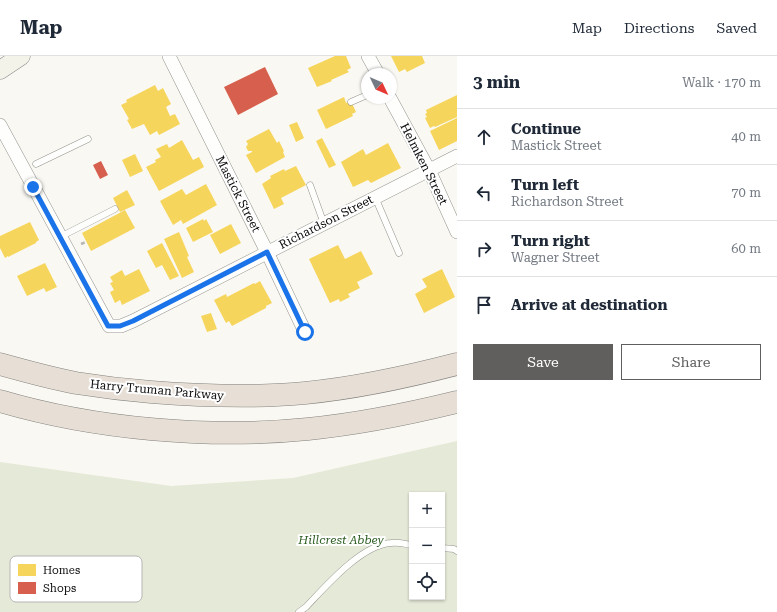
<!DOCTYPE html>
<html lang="en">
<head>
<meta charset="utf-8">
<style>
  :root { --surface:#fff; --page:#f6f6f7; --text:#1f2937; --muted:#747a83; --line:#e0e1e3; --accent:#605f5d }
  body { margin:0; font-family:"Roboto Serif",serif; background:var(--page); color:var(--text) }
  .controls { position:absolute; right:12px; bottom:12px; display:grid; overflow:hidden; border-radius:0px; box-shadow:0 1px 3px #0004 }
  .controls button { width:36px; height:36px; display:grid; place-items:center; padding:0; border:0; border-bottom:1px solid var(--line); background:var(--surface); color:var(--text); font:20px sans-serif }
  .compass { position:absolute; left:361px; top:12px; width:36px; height:36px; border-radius:50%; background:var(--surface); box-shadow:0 1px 3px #0004; rotate:134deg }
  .stop { position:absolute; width:12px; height:12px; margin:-9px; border:3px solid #1a73e8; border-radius:50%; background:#fff }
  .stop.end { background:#1a73e8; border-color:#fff; box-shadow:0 1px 4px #0008 }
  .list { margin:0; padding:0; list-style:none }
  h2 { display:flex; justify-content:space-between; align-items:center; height:52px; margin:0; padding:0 16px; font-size:17px }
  h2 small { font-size:13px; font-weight:400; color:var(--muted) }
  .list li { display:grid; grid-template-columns:26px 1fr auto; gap:12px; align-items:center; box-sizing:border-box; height:56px; padding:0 16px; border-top:1px solid var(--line) }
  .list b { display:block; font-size:15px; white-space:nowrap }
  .list p { margin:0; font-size:13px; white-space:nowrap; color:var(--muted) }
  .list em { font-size:13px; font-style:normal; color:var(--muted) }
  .actions { display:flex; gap:8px; padding:12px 16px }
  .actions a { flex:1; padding:9px 0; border:1px solid var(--accent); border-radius:0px; text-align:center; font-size:14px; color:var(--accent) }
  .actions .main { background:var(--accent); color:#fff }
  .icon { flex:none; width:22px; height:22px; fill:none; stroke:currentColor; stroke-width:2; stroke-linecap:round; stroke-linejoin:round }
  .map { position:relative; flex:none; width:457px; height:556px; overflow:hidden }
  header { display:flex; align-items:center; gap:24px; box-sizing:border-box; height:56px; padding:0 20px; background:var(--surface); border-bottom:1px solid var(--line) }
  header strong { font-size:19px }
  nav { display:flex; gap:22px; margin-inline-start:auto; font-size:14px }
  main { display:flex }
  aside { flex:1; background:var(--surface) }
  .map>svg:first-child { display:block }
  .cemetery { fill:#e5e9d7; fill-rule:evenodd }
  .homes { fill:#f6d55c }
  .shops { fill:#d6604d }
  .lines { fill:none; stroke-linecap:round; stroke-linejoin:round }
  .service-casing { stroke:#949390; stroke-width:7 }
  .minor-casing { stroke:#949390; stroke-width:14 }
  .secondary-casing { stroke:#8a8987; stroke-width:19 }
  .motorway-casing { stroke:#81807d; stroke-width:23 }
  .path { stroke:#b8b7b6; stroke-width:2.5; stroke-dasharray:4 2; stroke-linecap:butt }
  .service { stroke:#fefefd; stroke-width:6 }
  .minor { stroke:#fefefd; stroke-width:13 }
  .secondary { stroke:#f4f3ea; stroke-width:18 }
  .motorway { stroke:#e7dfd6; stroke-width:22 }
  .route { stroke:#1a73e8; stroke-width:5 }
  .labels { text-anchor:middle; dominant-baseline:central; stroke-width:4; stroke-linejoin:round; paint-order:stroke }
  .street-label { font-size:12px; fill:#0d0d0d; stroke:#fff }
  .park-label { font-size:12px; font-style:italic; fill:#2d5e23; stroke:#fff }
  .key { fill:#fff; stroke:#b6b6b6; stroke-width:1 }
  .key-label { font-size:11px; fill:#0d0d0d }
</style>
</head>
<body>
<header>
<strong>Map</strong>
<nav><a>Map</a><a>Directions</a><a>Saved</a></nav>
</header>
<main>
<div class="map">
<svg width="457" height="556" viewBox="0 0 457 556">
  <rect width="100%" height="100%" fill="#faf8f2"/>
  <!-- cemetery -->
  <path class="cemetery" d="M457 385V556H0V406L171 430 293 422ZM412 439H442V541H412Z"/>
  <!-- homes -->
  <path class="homes" d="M335 0H346L351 12 347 14 349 16 331 24 332 25 317 31 308 12Z
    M391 0H422L425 7 407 16 405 13 399 16Z
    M155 29 158 35 163 32 171 48 166 51 170 60 175 58 180 68 159 79 157 75 150 79 144 68 132 73 127 64 129 63 121 49 127 46 126 44Z
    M457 39V61L435 71 434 70 430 72 425 62 427 61 425 58 427 57 426 54Z
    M344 41 346 47 351 45 356 56 352 58 353 60 326 73 317 54Z
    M457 62V85L439 94 430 75Z
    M297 66 304 82 296 86 289 69Z
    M269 73 277 87 279 85 284 95 283 96 285 101 256 117 246 99 252 96V95H248L246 91 248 88 246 85Z
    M322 82 336 109 329 112 316 85Z
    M182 84 193 104 199 101 204 111 159 135 146 111 156 106 155 104 161 101 156 93 167 88 169 92Z
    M388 87 401 112 371 127 368 124 353 131 341 106 363 93 366 99Z
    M135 98 143 115 130 121 122 104Z
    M296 110 306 129 281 142 284 148 274 153 262 128 271 122 270 120 284 113 285 115Z
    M206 128 217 149 183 168 181 164 173 169 160 145 182 133 186 139Z
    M127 134 135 149 120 156 113 142Z
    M125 154 135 172 91 195 82 177Z
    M203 163 204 165 206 163 213 176 193 186 186 172Z
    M30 166 39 184 36 186V187L8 201V200L5 202 0 192V180Z
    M231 168 241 187 220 198 210 179Z
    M179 176 189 200 187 201 194 216 182 222 164 183Z
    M162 187 179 220 170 224 162 209 156 212 147 195Z
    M338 189 345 203 361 195 373 218 357 226 360 232 348 238 350 241 340 246 339 243 330 247 309 203Z
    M45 207 57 231 46 236 44 232 27 240 17 220Z
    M139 213 150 235 122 249 120 244 115 247 110 236 114 234 110 227 113 226 110 221 122 214 125 220Z
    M442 213 455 241 424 257 415 238 427 231 422 223Z
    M260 225 272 247 266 250V252L232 270 229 265 226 267 214 244 226 238 227 241 254 227 255 228Z
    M211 257 217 273 207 276 201 260Z"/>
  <!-- shops -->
  <path class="shops" d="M265 11 278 38 238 59 224 31Z
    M101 105 108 119 100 123 93 109Z"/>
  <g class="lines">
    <!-- service casing -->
    <g class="service-casing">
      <path id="service" d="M351 46 367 39
        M36 108 88 83
        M310 129 324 168
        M375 141 399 197
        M60 181 115 153
        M442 492 454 493 457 495
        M299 556 306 551C326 530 361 489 391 487 397 486 405 488 412 489"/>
    </g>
    <!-- minor casing -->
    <g class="minor-casing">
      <path id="minor" d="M169 0 267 196 305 276
        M368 0 378 18
        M390 42 429 114 457 176
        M0 69 109 270H121L133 265 457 100"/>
    </g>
    <!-- secondary casing -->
    <g class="secondary-casing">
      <path id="secondary" d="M0 14 21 0"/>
    </g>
    <!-- motorway casing -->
    <g class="motorway-casing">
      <path id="motorway" d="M0 308C25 315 51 322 76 327 101 331 126 334 151 336 203 340 254 342 305 337 357 332 407 321 457 308
        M0 345C95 373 210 383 308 373 359 368 408 358 457 346"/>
    </g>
    <!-- path -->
    <path class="path" d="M81 188 86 186"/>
    <!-- service -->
    <use href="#service" class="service"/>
    <!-- minor -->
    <use href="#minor" class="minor"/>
    <!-- secondary -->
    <use href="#secondary" class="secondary"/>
    <!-- motorway -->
    <use href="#motorway" class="motorway"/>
  </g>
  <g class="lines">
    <!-- route -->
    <path class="route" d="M33 131 108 270H120L133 265 267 196 305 276"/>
  </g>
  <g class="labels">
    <!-- street labels -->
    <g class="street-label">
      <text transform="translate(424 108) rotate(63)">Helmken Street</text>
      <text transform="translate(238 138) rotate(63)">Mastick Street</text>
      <text transform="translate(326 166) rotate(-27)">Richardson Street</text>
      <text transform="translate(157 334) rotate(5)">Harry Truman Parkway</text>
    </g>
    <!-- park labels -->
    <g class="park-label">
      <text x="341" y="484">Hillcrest Abbey</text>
    </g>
  </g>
  <!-- legend -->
  <rect x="10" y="500" width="132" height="46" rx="6" class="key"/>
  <rect x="18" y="508" width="18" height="12" fill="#f6d55c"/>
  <rect x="18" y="526" width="18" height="12" fill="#d6604d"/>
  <g class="key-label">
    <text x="43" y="518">Homes</text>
    <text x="43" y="536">Shops</text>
  </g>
</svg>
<div class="controls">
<button>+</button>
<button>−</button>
<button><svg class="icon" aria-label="locate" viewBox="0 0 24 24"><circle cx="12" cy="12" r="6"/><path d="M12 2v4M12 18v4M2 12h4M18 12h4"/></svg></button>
</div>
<svg class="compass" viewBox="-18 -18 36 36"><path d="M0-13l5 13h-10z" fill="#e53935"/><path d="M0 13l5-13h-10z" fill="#747a83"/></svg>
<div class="stop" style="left:305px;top:276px"></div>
<div class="stop end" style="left:33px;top:131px"></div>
</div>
<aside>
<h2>3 min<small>Walk · 170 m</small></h2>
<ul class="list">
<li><svg class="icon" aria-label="ahead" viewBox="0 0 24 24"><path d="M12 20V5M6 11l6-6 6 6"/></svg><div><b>Continue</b><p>Mastick Street</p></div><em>40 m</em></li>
<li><svg class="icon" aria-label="left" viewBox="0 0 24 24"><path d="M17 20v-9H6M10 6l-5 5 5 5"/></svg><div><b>Turn left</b><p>Richardson Street</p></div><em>70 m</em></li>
<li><svg class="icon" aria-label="right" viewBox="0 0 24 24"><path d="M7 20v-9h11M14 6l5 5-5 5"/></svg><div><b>Turn right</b><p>Wagner Street</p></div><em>60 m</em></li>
<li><svg class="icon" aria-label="arrive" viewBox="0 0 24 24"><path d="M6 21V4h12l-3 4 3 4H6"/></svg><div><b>Arrive at destination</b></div></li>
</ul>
<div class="actions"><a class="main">Save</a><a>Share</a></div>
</aside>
</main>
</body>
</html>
